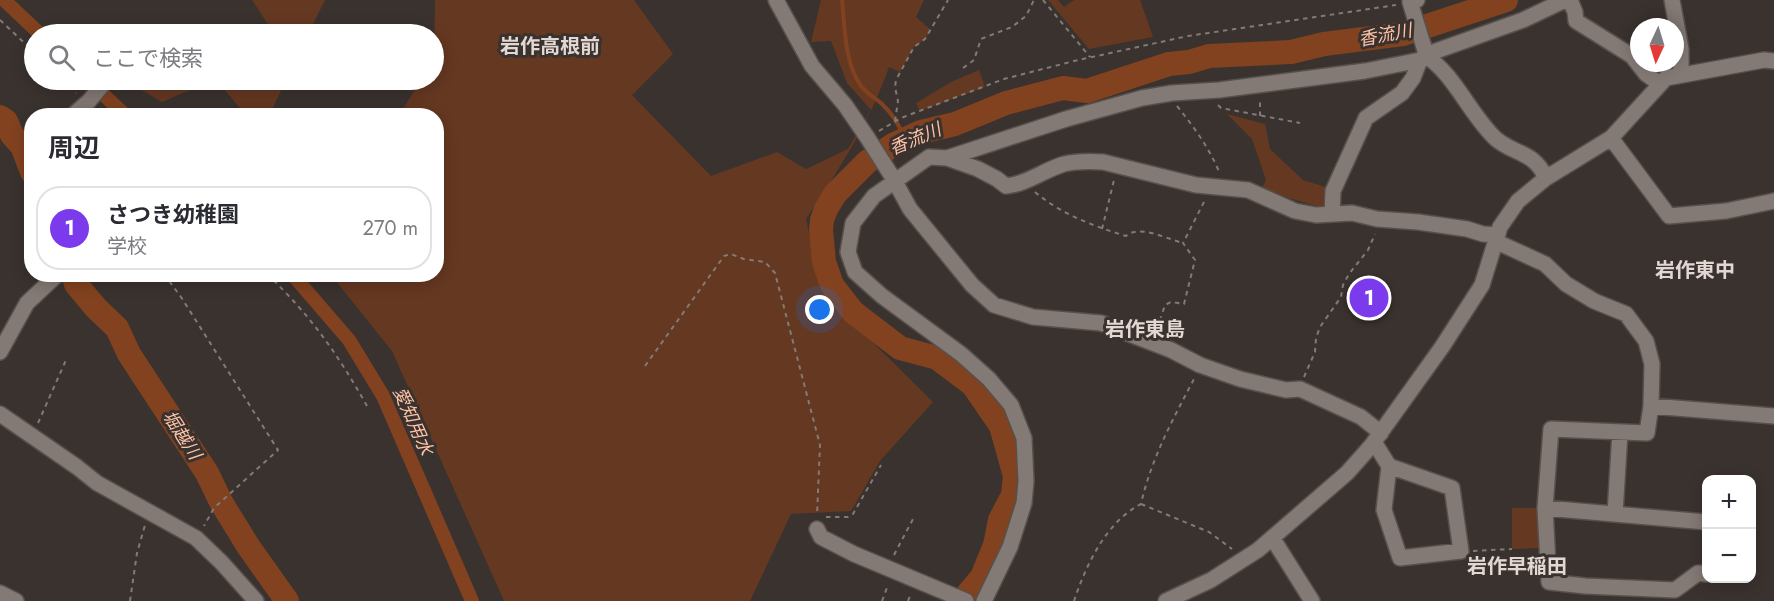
<!DOCTYPE html>
<html lang="ja">
<head>
<meta charset="utf-8">
<style>
  :root { --surface:#fff; --page:#f7f7f7; --text:#2b2b33; --muted:#7c7c81; --line:#e1e1e2; --accent:#7c3aed }
  body { margin:0; font-family:Jost,"Noto Sans JP",sans-serif; background:var(--page); color:var(--text) }
  .controls { position:absolute; right:18px; bottom:18px; display:grid; overflow:hidden; border-radius:12px; box-shadow:0 3px 15px #0003 }
  .controls button { width:54px; height:54px; display:grid; place-items:center; padding:0; border:0; border-bottom:2px solid var(--line); background:var(--surface); color:var(--text); font:30px sans-serif }
  .compass { position:absolute; left:1630px; top:18px; width:54px; height:54px; border-radius:50%; background:var(--surface); box-shadow:0 3px 15px #0003; rotate:184deg }
  .you { position:absolute; left:820px; top:310px; width:21px; height:21px; margin:-15px; border:4px solid #fff; border-radius:50%; background:#1a73e8; box-shadow:0 0 0 9px #1a73e833 }
  .badge { display:grid; place-items:center; width:39px; height:39px; border-radius:50%; background:var(--accent); color:#fff; font-size:20px; font-weight:700 }
  .pin { position:absolute; translate:-50% -50%; border:3px solid #fff; box-shadow:0 2px 6px #0006 }
  .list { margin:0; padding:0; list-style:none }
  h2 { display:flex; justify-content:space-between; align-items:center; height:78px; margin:0; padding:0 24px; font-size:26px }
  h2 small { font-size:20px; font-weight:400; color:var(--muted) }
  .list li { display:grid; grid-template-columns:39px 1fr auto; gap:18px; align-items:center; box-sizing:border-box; height:84px; margin:0 12px 12px; padding:0 12px; border:2px solid var(--line); border-radius:24px }
  .list b { display:block; font-size:22px; white-space:nowrap }
  .list p { margin:0; font-size:20px; white-space:nowrap; color:var(--muted) }
  .list em { font-size:20px; font-style:normal; color:var(--muted) }
  .icon { flex:none; width:33px; height:33px; fill:none; stroke:currentColor; stroke-width:2; stroke-linecap:round; stroke-linejoin:round }
  .map { position:relative; flex:none; width:1774px; height:601px; overflow:hidden }
  .search { position:absolute; background:var(--surface); box-shadow:0 3px 15px #0003; left:24px; top:24px; width:420px; height:66px; display:flex; align-items:center; gap:15px; box-sizing:border-box; padding:0 21px; border-radius:33px; color:var(--muted); font-size:22px }
  .panel { position:absolute; background:var(--surface); box-shadow:0 3px 15px #0003; left:24px; top:108px; width:420px; height:174px; border-radius:24px }
  .map>svg:first-child { display:block }
  .green { fill:#653821 }
  .lines { fill:none; stroke-linecap:round; stroke-linejoin:round }
  .stream { stroke:#83421f; stroke-width:4 }
  .canal { stroke:#83421f; stroke-width:14 }
  .river { stroke:#83421f; stroke-width:24 }
  .minor-casing { stroke:#56504d; stroke-width:18 }
  .secondary-casing { stroke:#56504d; stroke-width:18 }
  .path { stroke:#817b77; stroke-width:2; stroke-dasharray:4.5 4.5; stroke-linecap:butt }
  .minor { stroke:#837975; stroke-width:15 }
  .secondary { stroke:#837975; stroke-width:15 }
  .labels { text-anchor:middle; dominant-baseline:central; stroke-width:6; stroke-linejoin:round; paint-order:stroke }
  .water-label { font-size:18px; font-style:italic; fill:#ffc3a7; stroke:#3a322e }
  .quarter-label { font-size:20px; font-weight:bold; fill:#e2d7d2; stroke:#3a322e }
</style>
</head>
<body>
<div class="map">
<svg width="1774" height="601" viewBox="0 0 1774 601">
  <rect width="100%" height="100%" fill="#3a322e"/>
  <!-- green -->
  <path class="green" d="M252 0H325L308 34H251L269 26Z
    M435 0H634L673 54 632 95 711 176 777 152 806 169 848 149 871 110 847 83 831 41 811 42 821 0H924L916 17 931 30 925 39 914 47 900 72 889 67C870 122 838 171 806 219L821 291 933 402 880 461 851 511 791 514 750 601H504L392 351 331 275 436 274V116L397 115 401 112 421 80H434Z
    M1048 0H1058L1064 7 1074 0H1140L1153 37 1089 49Z
    M979 70 985 87 920 111 916 103 951 82Z
    M155 80H213L162 102 138 88Z
    M216 80H286L269 116 246 115Z
    M1227 114 1265 124 1270 149 1303 180 1329 188 1327 209 1261 190 1266 180 1252 139Z
    M1512 508H1541L1540 548 1512 549Z"/>
  <g class="lines">
    <!-- stream -->
    <path class="stream" d="M842 0C845 28 844 61 861 86 866 93 875 98 882 104 892 113 900 127 905 139"/>
    <!-- canal -->
    <path class="canal" d="M4 0 40 34
      M88 80 126 116
      M292 274 349 340 383 396 472 601"/>
    <!-- river -->
    <path class="river" d="M0 117 6 121 12 135 22 146 32 172
      M73 274 76 284 96 308 117 328 129 354 207 473 221 502 248 546 287 601
      M962 601 982 577 995 545 1000 520 1013 495 1015 476 1001 426 973 385 937 358 900 348 853 312 832 285 824 262 821 230 822 220 826 209 835 194 867 162 893 145 921 132 955 124 1006 103 1063 88 1087 91 1169 64 1189 62 1209 56 1291 52 1324 44 1403 34 1506 0"/>
    <!-- minor casing -->
    <g class="minor-casing">
      <path id="minor" d="M776 0 812 66 845 105 867 137 893 178 910 209 972 285 994 305 1033 317 1101 323 1171 350 1200 365 1240 379 1286 390 1300 389 1361 417 1381 433
        M1417 0 1410 2 1427 57C1454 74 1471 116 1496 139 1515 155 1534 151 1546 178
        M1570 0 1575 12 1576 21 1632 56 1646 74 1660 84
        M1672 0 1681 49V75
        M72 116 89 101 106 81
        M1611 138 1669 216 1726 211 1774 201
        M947 158 1066 119 1142 98 1172 93 1219 90 1365 71 1420 60 1436 51 1523 20 1565 0
        M1332 214 1333 191 1366 118 1402 93 1413 78 1420 60
        M1497 242 1545 264 1566 284 1594 301 1626 314 1646 341 1652 364 1651 406 1647 433 1551 429 1545 508 1549 582 1585 586 1675 590 1698 573 1706 574
        M0 352 27 303 58 274
        M1651 406 1774 416
        M0 414 77 467 97 483 196 538 222 563 256 601
        M1374 442 1389 466 1452 488 1461 551 1400 558 1384 510 1389 466
        M1545 508 1706 522
        M1615 514 1620 432
        M817 529 821 537 854 554 966 601
        M1273 539 1312 601
        M984 601 1010 547 1024 503 1026 481 1024 438 1011 405 989 379 961 354 882 296 855 272 848 252 853 223 874 196 929 157 947 158 978 169 997 179 1006 186C1027 184 1044 170 1064 164 1077 161 1090 161 1103 162L1196 185 1248 190 1295 211 1316 215 1352 213 1377 219 1418 222 1467 229 1483 234 1498 235
        M1166 601 1211 580 1258 550 1347 473 1371 446 1442 347 1482 285 1500 227 1518 201 1546 178 1611 138 1666 78 1764 60 1774 61"/>
    </g>
    <!-- secondary casing -->
    <g class="secondary-casing">
      <path id="secondary" d="M0 593 16 601"/>
    </g>
    <!-- path -->
    <path class="path" d="M1043 0 1090 57
      M0 20 34 52
      M963 68 974 60 981 39 1012 27 1026 16 1034 0
      M63 80 76 93
      M1218 105 1221 108 1300 123
      M1177 106C1194 127 1210 149 1220 174
      M1260 116V98
      M895 121 898 101 895 87 896 80 914 47 925 39 948 0
      M879 131 901 118 1004 79 1074 61 1188 36 1396 5
      M1035 192C1061 214 1093 226 1126 236 1139 224 1167 239 1183 243
      M1102 229 1114 180
      M164 274 181 297 278 450 214 508 204 526
      M267 274C311 316 337 353 367 406
      M1157 329 1165 305 1171 302 1184 304 1195 260 1183 243 1205 200
      M645 366 724 256 731 254 744 259 765 262 775 273 820 445 817 515
      M1304 377 1315 352 1316 338 1320 327 1341 297 1343 285 1349 274 1368 250 1375 234
      M38 423 66 360
      M1141 504 1209 532 1232 549
      M826 517H848L853 514 881 465
      M1473 551 1512 549
      M894 555 913 519
      M130 601 137 553 145 525
      M882 601 888 585
      M908 601 911 593
      M1074 601C1086 565 1106 522 1141 504 1151 459 1173 419 1194 379"/>
    <!-- minor -->
    <use href="#minor" class="minor"/>
    <!-- secondary -->
    <use href="#secondary" class="secondary"/>
  </g>
  <g class="labels">
    <!-- water labels -->
    <g class="water-label">
      <text transform="translate(1385 35) rotate(-11)">香流川</text>
      <text transform="translate(915 139) rotate(-23)">香流川</text>
      <text transform="translate(413 421) rotate(66)">愛知用水</text>
      <text transform="translate(182 435) rotate(57)">堀越川</text>
    </g>
    <!-- quarter labels -->
    <g class="quarter-label">
      <text x="550" y="46">岩作高根前</text>
      <text x="1695" y="270">岩作東中</text>
      <text x="1145" y="329">岩作東島</text>
      <text x="1517" y="566">岩作早稲田</text>
    </g>
  </g>
</svg>
<div class="controls">
<button>+</button>
<button>−</button>
</div>
<svg class="compass" viewBox="-18 -18 36 36"><path d="M0-13l5 13h-10z" fill="#e53935"/><path d="M0 13l5-13h-10z" fill="#7c7c81"/></svg>
<div class="you"></div>
<div class="pin badge" style="left:1369px;top:298px">1</div>
<div class="search"><svg class="icon" aria-label="search" viewBox="0 0 24 24"><circle cx="10" cy="10" r="6"/><path d="M15 15l6 6"/></svg>ここで検索</div>
<section class="panel">
<h2>周辺<small></small></h2>
<ul class="list">
<li><span class="badge">1</span><div><b>さつき幼稚園</b><p>学校</p></div><em>270 m</em></li>
</ul>
</section>
</div>
</body>
</html>
